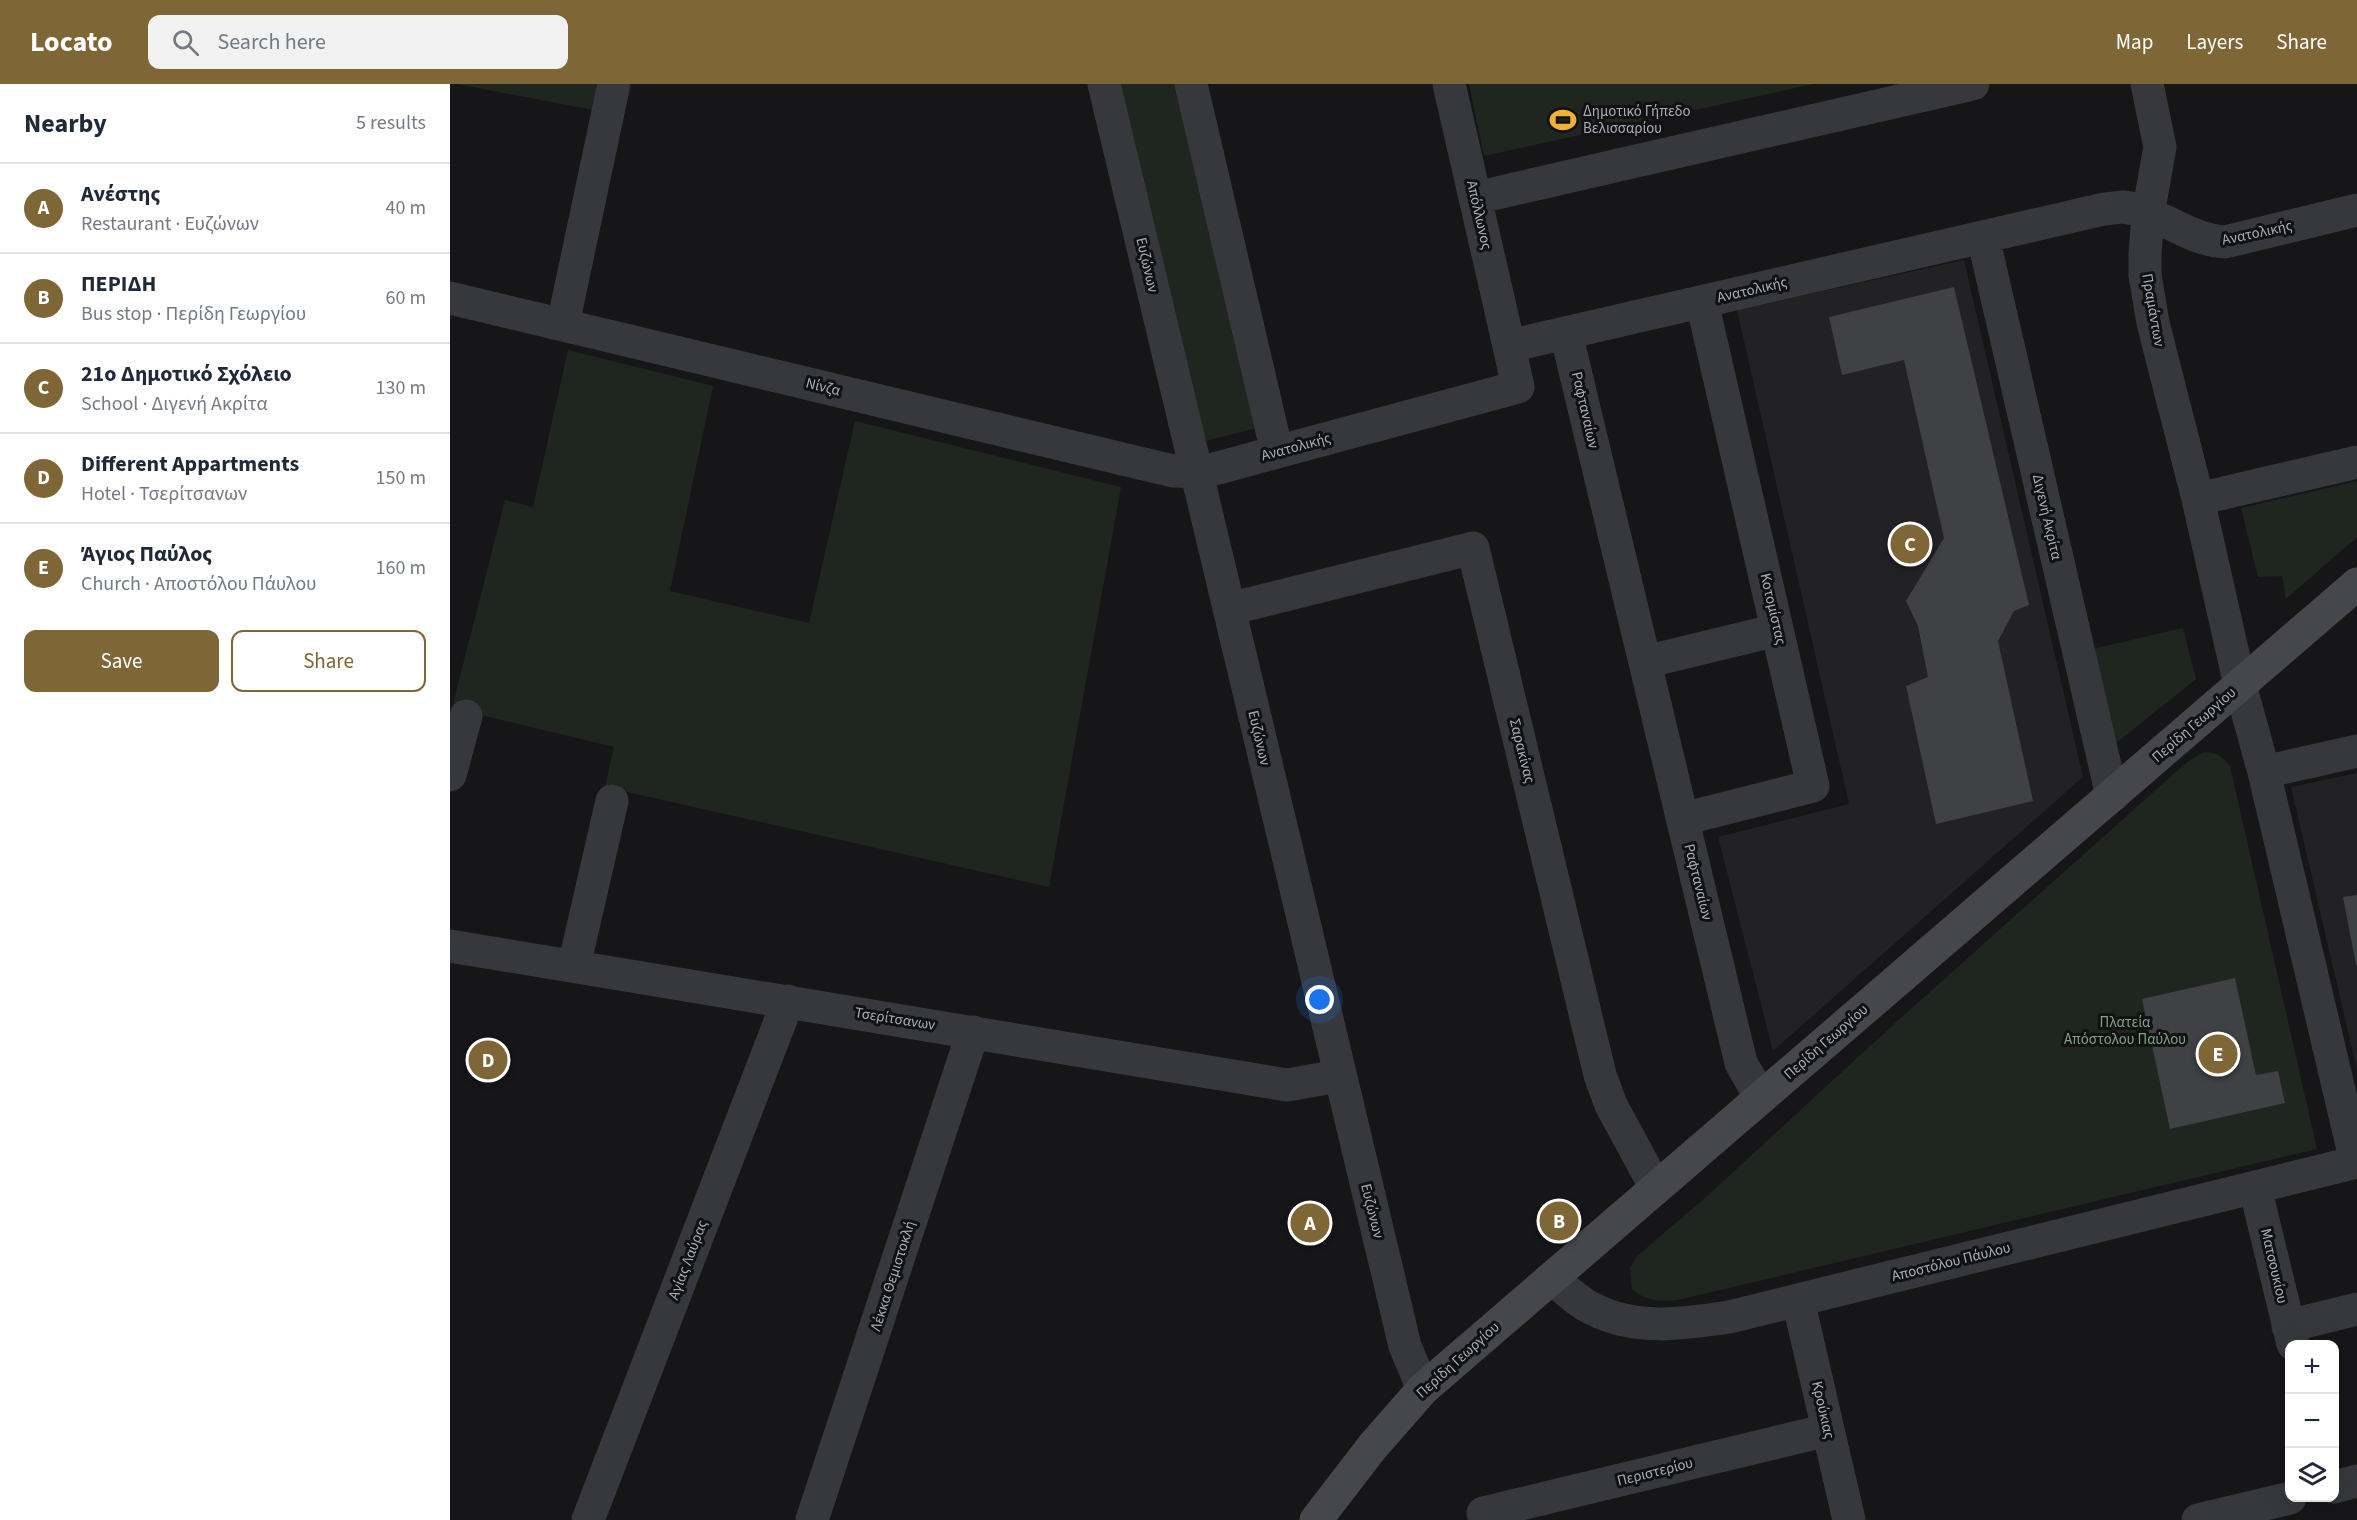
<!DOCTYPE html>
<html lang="en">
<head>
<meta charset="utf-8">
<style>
  :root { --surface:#fff; --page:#f2f2f3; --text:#1f2937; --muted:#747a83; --line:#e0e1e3; --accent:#7e6636 }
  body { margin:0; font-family:"Source Sans 3",sans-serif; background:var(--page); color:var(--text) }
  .controls { position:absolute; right:18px; bottom:18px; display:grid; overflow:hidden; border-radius:12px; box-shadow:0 6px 24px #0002 }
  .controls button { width:54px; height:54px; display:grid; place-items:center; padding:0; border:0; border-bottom:2px solid var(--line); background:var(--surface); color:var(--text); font:30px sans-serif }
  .you { position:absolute; left:870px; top:916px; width:21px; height:21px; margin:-15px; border:4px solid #fff; border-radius:50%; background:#1a73e8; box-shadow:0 0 0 9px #1a73e833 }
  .badge { display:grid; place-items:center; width:39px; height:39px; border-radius:50%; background:var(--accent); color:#fff; font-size:20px; font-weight:700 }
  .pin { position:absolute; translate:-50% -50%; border:3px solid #fff; box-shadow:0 2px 6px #0006 }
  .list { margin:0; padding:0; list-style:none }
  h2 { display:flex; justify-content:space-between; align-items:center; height:78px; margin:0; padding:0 24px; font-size:26px }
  h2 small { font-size:20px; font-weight:400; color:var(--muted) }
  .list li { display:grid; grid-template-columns:39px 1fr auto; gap:18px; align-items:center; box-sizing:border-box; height:90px; padding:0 24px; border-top:2px solid var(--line) }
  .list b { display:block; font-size:22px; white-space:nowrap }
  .list p { margin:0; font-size:20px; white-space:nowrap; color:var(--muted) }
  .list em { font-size:20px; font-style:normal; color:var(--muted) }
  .actions { display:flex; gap:12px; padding:18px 24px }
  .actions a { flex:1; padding:14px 0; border:2px solid var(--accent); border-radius:12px; text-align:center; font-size:21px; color:var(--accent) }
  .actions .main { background:var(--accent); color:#fff }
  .icon { flex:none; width:33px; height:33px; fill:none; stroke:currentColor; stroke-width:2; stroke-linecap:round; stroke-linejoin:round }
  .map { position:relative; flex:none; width:1907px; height:1436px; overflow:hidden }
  header { display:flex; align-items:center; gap:36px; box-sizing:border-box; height:84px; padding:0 30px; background:var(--accent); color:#fff }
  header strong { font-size:28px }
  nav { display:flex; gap:33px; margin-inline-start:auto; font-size:21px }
  .search { width:420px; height:54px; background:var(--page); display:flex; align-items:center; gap:15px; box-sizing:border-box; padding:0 21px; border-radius:12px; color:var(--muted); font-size:22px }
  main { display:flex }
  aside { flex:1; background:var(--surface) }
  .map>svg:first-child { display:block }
  .built { fill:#222225 }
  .green { fill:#1e261f }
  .building { fill:#404145 }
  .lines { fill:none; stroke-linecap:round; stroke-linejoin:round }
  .street { stroke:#37383d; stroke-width:33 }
  .secondary { stroke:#45474d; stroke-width:33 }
  .labels { text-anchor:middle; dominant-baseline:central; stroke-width:6; stroke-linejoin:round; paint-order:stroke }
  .poi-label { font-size:15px; fill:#a8adb8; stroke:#111113; text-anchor:start }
  .street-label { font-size:15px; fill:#a8adb8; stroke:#111113 }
  .park-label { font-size:15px; fill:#7fa381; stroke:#111113 }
</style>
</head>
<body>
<header>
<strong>Locato</strong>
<div class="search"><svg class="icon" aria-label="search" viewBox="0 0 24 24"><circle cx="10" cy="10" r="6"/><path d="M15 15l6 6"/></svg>Search here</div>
<nav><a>Map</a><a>Layers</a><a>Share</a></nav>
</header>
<main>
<aside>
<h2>Nearby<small>5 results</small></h2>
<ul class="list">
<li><span class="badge">A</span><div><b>Ανέστης</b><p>Restaurant · Ευζώνων</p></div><em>40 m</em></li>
<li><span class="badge">B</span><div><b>ΠΕΡΙΔΗ</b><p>Bus stop · Περίδη Γεωργίου</p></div><em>60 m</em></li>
<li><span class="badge">C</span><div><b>21ο Δημοτικό Σχόλειο</b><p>School · Διγενή Ακρίτα</p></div><em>130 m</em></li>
<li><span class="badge">D</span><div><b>Different Appartments</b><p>Hotel · Τσερίτσανων</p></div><em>150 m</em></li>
<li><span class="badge">E</span><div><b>Άγιος Παύλος</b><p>Church · Αποστόλου Πάυλου</p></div><em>160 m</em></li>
</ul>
<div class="actions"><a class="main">Save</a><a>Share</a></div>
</aside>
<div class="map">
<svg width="1907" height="1436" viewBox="0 0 1907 1436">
  <rect width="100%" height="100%" fill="#161618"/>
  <!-- built -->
  <path class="built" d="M1514 176 1633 693 1323 967 1268 753 1399 720 1287 226Z
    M1907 689V986L1841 703Z"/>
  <!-- green -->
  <path class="green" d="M6 0H148L143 26Z
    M666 0H728L807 344 751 358Z
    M1019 0H1364L1034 72Z
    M118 266 263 302 220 507 359 539 405 337 671 403 599 803 155 703 164 663 2 624 55 416 83 423Z
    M1907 397V453L1836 515 1832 492 1808 493 1791 424Z
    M1733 544 1746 595 1661 663 1638 566Z
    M1752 669C1766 667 1771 672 1780 682L1867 1065 1228 1216C1210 1218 1195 1217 1182 1205L1180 1185 1186 1173 1256 1113 1444 940 1737 678Z"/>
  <!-- building -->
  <path class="building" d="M1504 203 1579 521 1564 527 1548 557 1583 717 1486 740 1456 602 1478 593 1468 542 1456 517 1494 454 1454 276 1392 291 1379 233Z
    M1907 811V881H1906L1893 813Z
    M1785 894 1806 991 1828 987 1835 1019 1720 1045 1692 915Z"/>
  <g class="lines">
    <!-- street -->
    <path class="street" d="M654 0 955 1262 973 1305
      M741 0 827 368
      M999 0 1059 262
      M1697 0 1710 63 1698 130 1695 170V191L1703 239 1748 415 1790 601 1814 688 1906 1078
      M1025 114 1523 0
      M1533 153 1662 712
      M0 214 723 387 753 388 1068 303 1059 262 1654 125C1660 125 1667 123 1673 123 1709 127 1737 156 1775 158L1907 126
      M113 240 164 0
      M1116 249 1291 979 1311 1014
      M1748 415 1907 378
      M779 525 1023 464 1150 991 1161 1021 1206 1104
      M1195 578 1327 546
      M1814 688 1907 667
      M0 691 16 632
      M1233 735 1363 702 1252 218
      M0 862 837 1001 889 992
      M124 882 162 717
      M1805 1103 1843 1260
      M1102 1194C1115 1205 1128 1218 1143 1225 1186 1247 1233 1240 1279 1233L1907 1078
      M1348 1216 1399 1436
      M1838 1242 1907 1225
      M1884 1403 1907 1397
      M1033 1429 1378 1346
      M138 1436 338 917
      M362 1436 523 948
      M1748 1436 1840 1414"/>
    <!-- secondary -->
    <path class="secondary" d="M866 1436 923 1362 973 1305 1907 500"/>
  </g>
  <!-- icons -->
  <defs>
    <g id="stadium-bare" transform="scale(2.07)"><path d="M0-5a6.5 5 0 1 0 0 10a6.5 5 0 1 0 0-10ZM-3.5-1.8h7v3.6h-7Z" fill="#f2b134" stroke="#111113" stroke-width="2.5" paint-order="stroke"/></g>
  </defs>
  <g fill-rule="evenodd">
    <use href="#stadium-bare" x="1113" y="36"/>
  </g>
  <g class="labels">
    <!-- poi labels -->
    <g class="poi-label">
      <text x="1133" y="27">Δημοτικό Γήπεδο<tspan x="1133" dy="17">Βελισσαρίου</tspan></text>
    </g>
    <!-- street labels -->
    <g class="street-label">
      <text transform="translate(1029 131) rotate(77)">Απόλλωνος</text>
      <text transform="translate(1807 149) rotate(-12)">Ανατολικής</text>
      <text transform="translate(697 181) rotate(77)">Ευζώνων</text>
      <text transform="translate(1302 206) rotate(-13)">Ανατολικής</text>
      <text transform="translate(1703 226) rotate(80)">Πραμάντων</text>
      <text transform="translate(373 303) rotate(14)">Νίνζα</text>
      <text transform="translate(1135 326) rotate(77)">Ραφταναίων</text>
      <text transform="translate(846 363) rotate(-15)">Ανατολικής</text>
      <text transform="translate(1597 433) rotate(77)">Διγενή Ακρίτα</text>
      <text transform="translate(1323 525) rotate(77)">Κοτομίστας</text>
      <text transform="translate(1744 641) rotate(-41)">Περίδη Γεωργίου</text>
      <text transform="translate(809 654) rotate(77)">Ευζώνων</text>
      <text transform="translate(1072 667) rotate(76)">Σαρακίνας</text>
      <text transform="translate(1248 798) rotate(76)">Ραφταναίων</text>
      <text transform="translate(445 935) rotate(9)">Τσερίτσανων</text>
      <text transform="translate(1376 958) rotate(-41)">Περίδη Γεωργίου</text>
      <text transform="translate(922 1127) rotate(76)">Ευζώνων</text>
      <text transform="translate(238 1176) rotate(-69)">Αγίας Λαύρας</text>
      <text transform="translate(1501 1178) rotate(-14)">Αποστόλου Πάυλου</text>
      <text transform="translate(1824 1182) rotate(77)">Ματσουκίου</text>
      <text transform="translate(443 1192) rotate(-72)">Λέκκα Θεμιστοκλή</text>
      <text transform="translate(1008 1276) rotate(-42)">Περίδη Γεωργίου</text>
      <text transform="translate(1373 1326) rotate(77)">Κρούκιας</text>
      <text transform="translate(1205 1388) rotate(-14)">Περιστερίου</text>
    </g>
    <!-- park labels -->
    <g class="park-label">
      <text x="1675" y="938">Πλατεία<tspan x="1675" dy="17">Απόστολου Παύλου</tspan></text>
    </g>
  </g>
</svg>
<div class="controls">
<button>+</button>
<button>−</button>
<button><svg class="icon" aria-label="layers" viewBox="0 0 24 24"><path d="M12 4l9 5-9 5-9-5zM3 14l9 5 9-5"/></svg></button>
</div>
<div class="you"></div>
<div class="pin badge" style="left:860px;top:1139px">A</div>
<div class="pin badge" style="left:1109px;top:1137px">B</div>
<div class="pin badge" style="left:1460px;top:460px">C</div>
<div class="pin badge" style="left:38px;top:976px">D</div>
<div class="pin badge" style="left:1768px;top:970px">E</div>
</div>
</main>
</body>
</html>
